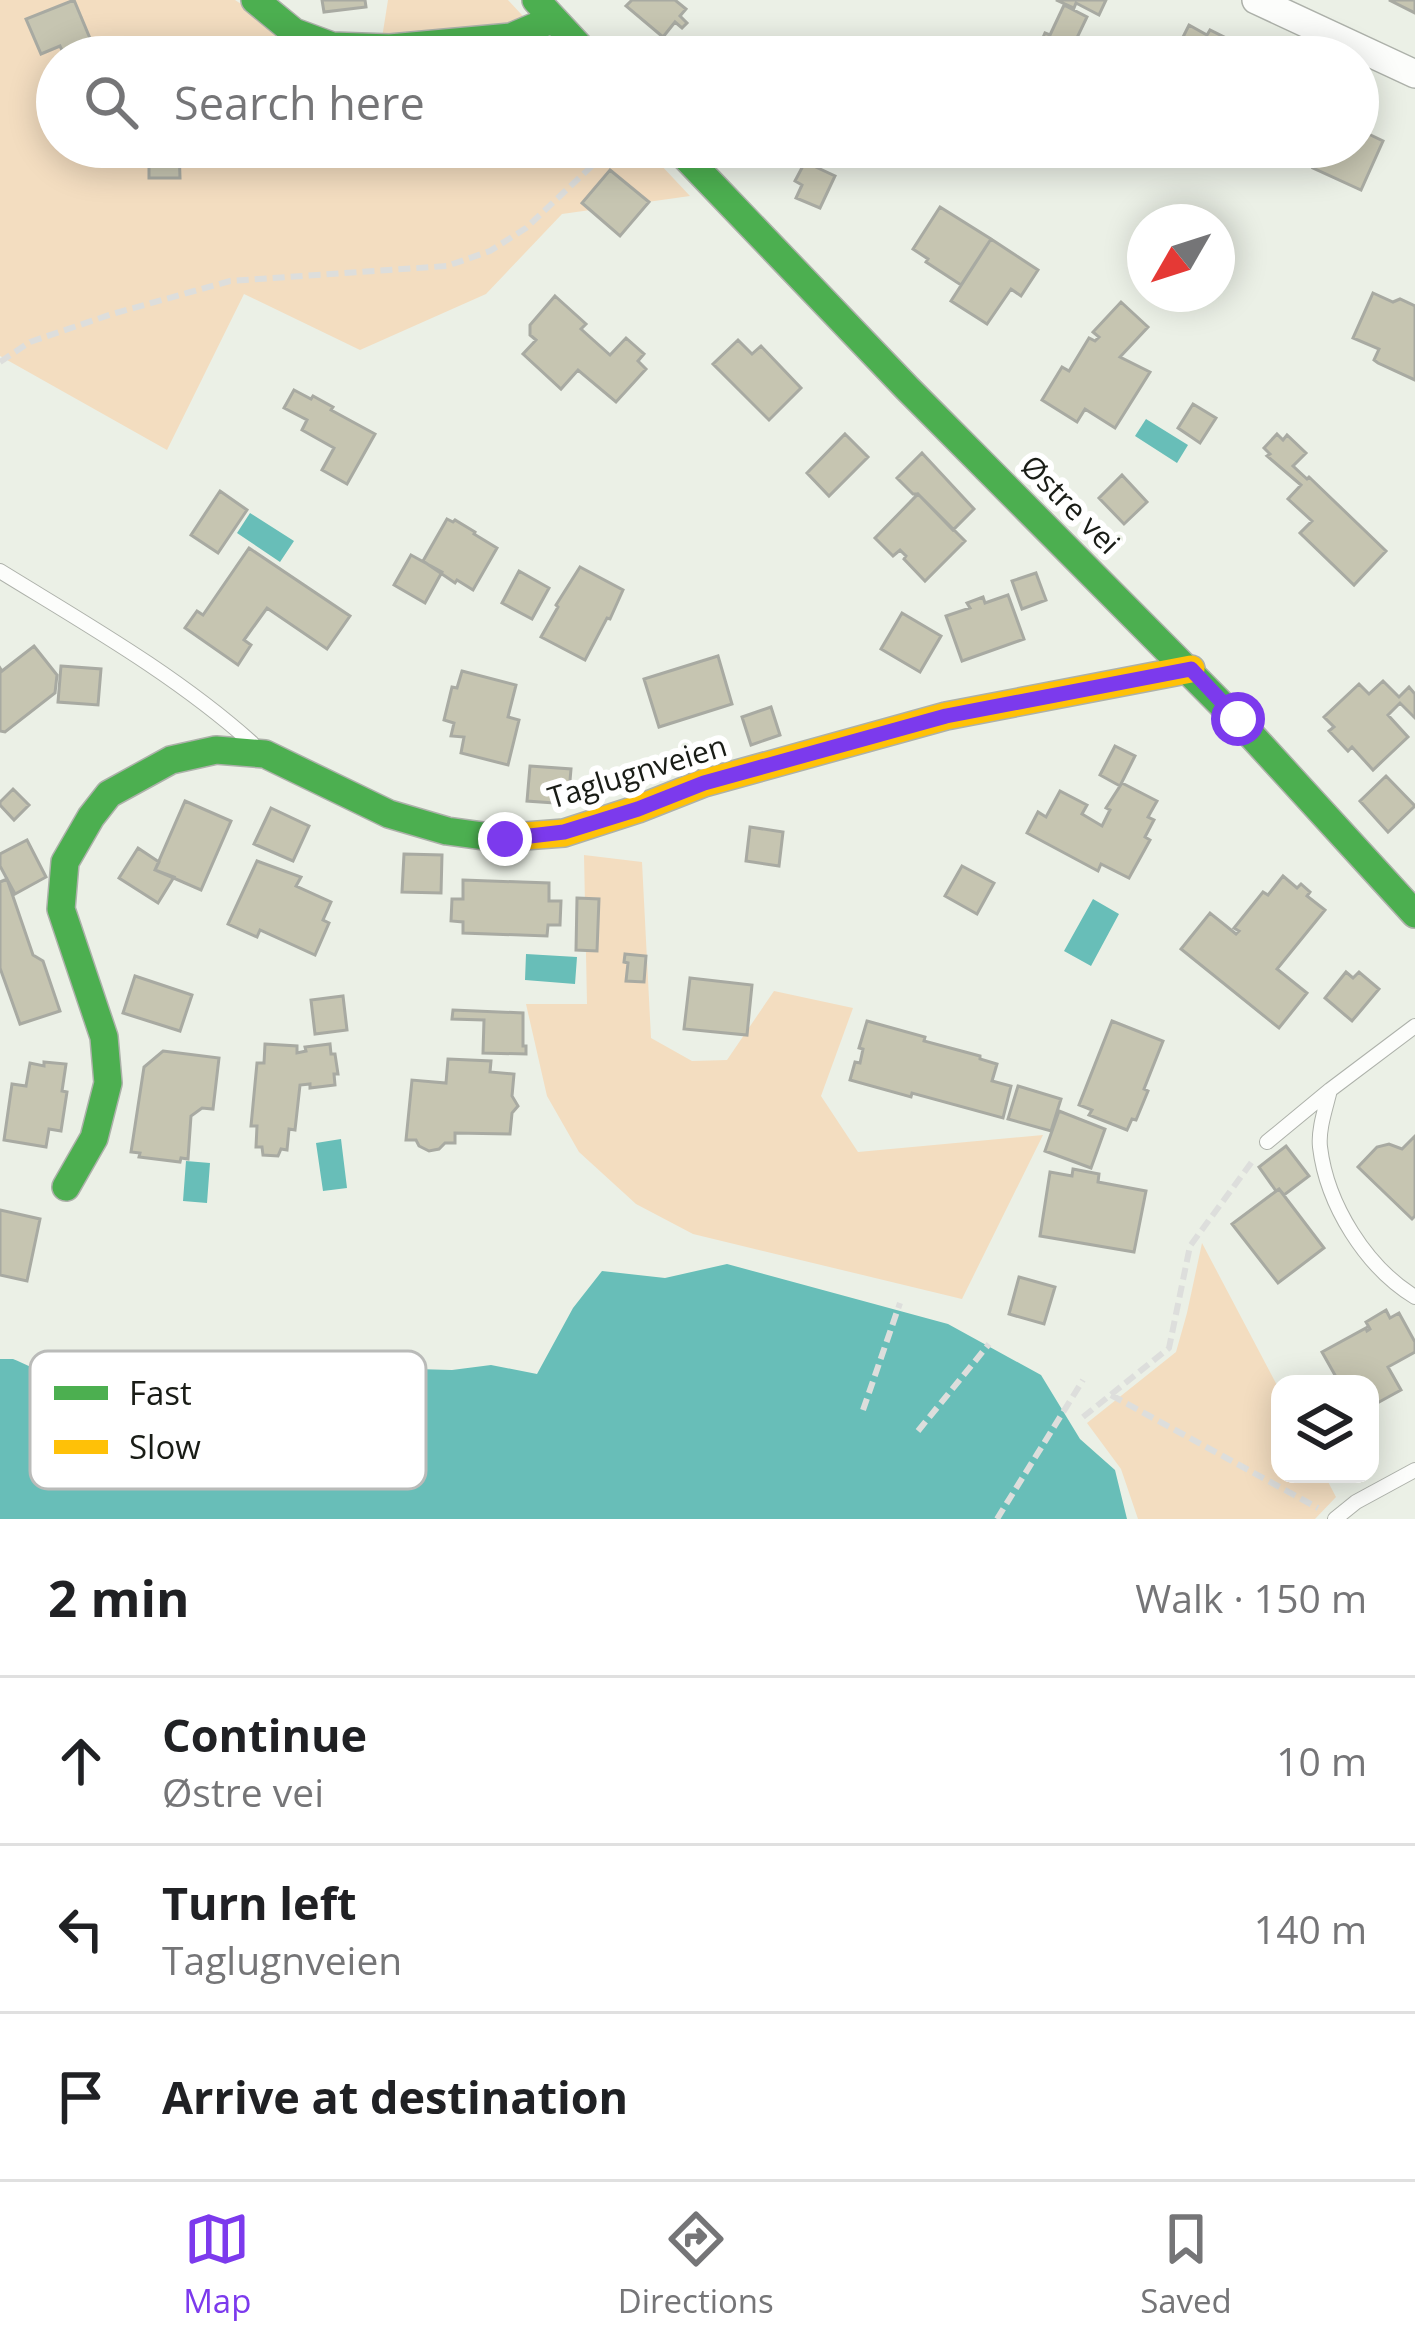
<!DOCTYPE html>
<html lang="en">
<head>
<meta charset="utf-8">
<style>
  :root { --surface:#fff; --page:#f2f2f2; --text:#202124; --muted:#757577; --line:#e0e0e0; --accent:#7c3aed }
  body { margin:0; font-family:"Open Sans",sans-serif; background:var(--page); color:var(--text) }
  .controls { position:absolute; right:36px; bottom:36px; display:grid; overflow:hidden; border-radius:24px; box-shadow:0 6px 30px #0003 }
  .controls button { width:108px; height:108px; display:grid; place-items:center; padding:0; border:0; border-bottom:3px solid var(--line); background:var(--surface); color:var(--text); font:60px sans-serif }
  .compass { position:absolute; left:1127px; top:204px; width:108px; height:108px; border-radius:50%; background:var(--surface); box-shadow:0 6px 30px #0003; rotate:231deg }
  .stop { position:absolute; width:36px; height:36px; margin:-27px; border:9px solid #7c3aed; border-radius:50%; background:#fff }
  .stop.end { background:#7c3aed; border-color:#fff; box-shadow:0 3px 12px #0008 }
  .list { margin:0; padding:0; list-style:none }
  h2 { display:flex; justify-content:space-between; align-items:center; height:156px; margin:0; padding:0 48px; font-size:51px }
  h2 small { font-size:39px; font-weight:400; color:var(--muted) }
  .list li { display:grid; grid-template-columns:78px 1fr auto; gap:36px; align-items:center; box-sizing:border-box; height:168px; padding:0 48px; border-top:3px solid var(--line) }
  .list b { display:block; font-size:45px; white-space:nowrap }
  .list p { margin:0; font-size:39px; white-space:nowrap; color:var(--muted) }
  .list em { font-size:39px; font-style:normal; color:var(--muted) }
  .icon { flex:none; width:66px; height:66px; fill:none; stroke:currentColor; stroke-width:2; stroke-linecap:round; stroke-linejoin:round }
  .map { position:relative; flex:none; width:1415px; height:1519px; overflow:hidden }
  .search { position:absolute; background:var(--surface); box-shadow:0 6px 30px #0003; left:36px; right:36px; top:36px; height:132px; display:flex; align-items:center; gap:30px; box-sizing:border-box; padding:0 42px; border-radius:66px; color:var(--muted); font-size:45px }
  .sheet { height:660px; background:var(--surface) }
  nav { display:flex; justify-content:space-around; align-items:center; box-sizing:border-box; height:168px; border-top:3px solid var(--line); background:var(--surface); font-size:33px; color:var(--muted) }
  nav a { display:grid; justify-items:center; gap:6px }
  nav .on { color:var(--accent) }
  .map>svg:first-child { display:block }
  .green { fill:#f3ddc0 }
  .water { fill:#68beb8 }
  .building { fill:#c6c5b1; stroke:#a8aaa2; stroke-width:3 }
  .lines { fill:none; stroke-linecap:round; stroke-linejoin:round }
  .lane-casing { stroke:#adb1aa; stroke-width:16 }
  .street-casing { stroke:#adb1aa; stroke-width:30 }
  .fast-casing { stroke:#adb1aa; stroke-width:30 }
  .slow-casing { stroke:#adb1aa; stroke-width:30 }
  .path { stroke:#dddedc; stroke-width:6; stroke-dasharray:12 6; stroke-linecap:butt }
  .lane { stroke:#fcfdfb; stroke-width:14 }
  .street { stroke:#fcfdfb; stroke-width:27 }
  .fast { stroke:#4caf50; stroke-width:27 }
  .slow { stroke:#ffc107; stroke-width:27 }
  .route { stroke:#7c3aed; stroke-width:15 }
  .labels { text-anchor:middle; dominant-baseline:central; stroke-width:12; stroke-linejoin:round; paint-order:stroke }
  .street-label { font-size:30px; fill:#191c16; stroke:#fff }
  .key { fill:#fff; stroke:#babbb9; stroke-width:3 }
  .key-label { font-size:33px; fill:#191c16 }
</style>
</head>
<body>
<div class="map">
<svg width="1415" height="1519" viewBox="0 0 1415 1519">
  <rect width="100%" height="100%" fill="#ebf0e6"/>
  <!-- green -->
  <path class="green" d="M0 0H235L322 57H57V147H644L690 196 562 214 486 294 360 350 244 294 167 450 0 356Z
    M388 0H508L561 57H379Z
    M584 855 642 862 651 1038 692 1061 727 1060 774 991 853 1008 821 1096 858 1152 1043 1135 962 1299 693 1234 636 1204 579 1152 547 1096 526 1004H587Z
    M1202 1243 1280 1391V1474H1324L1336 1497 1315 1519H1138L1121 1469 1087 1423 1176 1352 1187 1313Z"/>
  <!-- water -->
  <path class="water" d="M1146 419 1188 445 1177 463 1135 436Z
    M250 513 294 541 280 562 237 533Z
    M1093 899 1119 914 1091 966 1064 951Z
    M526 954 577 957 575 984 525 980Z
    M341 1139 347 1188 323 1191 316 1143Z
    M186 1161 210 1163 207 1203 183 1201Z
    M727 1264 948 1324 1041 1375 1080 1439 1115 1470 1127 1519H0V1359H13C37 1369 99 1402 124 1393 138 1389 150 1372 160 1362L452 1370 491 1365 537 1374 573 1308 602 1271 665 1278Z"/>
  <!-- building -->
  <path class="building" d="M74 0 94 48 71 57H65L60 46 41 54 26 19Z
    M322 0H365L366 7 324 12Z
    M632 0H675L686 9 680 16 687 23 682 28 675 22 663 37 626 6Z
    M1056 0H1106L1099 15 1076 3 1074 8Z
    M1389 0H1415V13Z
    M1064 5 1087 17 1073 46 1096 57H1030L1037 43 1044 46 1045 44 1041 42 1045 33 1050 35Z
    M1189 25 1207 35 1210 30 1228 39 1226 43 1229 45 1223 57H1173Z
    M1358 129 1383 141 1361 190 1313 168 1316 162 1286 148 1358 147Z
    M146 147H179L180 178H149V155L146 156Z
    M805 162 835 176 820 208 796 198 802 185 795 181Z
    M610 170 649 202 620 236 582 203Z
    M940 207 991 239 961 285 926 262 928 259 913 249Z
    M991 239 1038 270 1021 296 1011 289 987 324 951 301Z
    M1373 293 1393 302 1400 299 1415 306V380L1378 363 1374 360 1379 349 1353 338Z
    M555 296 586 324 581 329 610 355 626 338 644 354 638 361 646 369 616 402 578 370 561 389 523 354 536 340 530 335V325Z
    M1121 302 1148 327 1120 357 1150 372 1115 428 1085 409 1077 422 1042 400 1062 367 1069 371 1089 338 1095 341 1099 337 1093 332Z
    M738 340 752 354 761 346 801 388 769 420 713 364Z
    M294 390 311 399 313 396 333 407 331 410 375 434 347 484 322 470 334 448 302 430 307 420 284 408Z
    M1193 404 1216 418 1200 443 1178 428Z
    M845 434 868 457 829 496 807 473Z
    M1277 434 1283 440 1287 435 1306 453 1293 466 1307 479 1309 477 1386 551 1354 585 1300 533 1312 521 1288 499 1301 485 1267 456 1270 454 1264 448Z
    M922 453 974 509 953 530 918 494H913L897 478Z
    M1122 475 1147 502 1124 524 1099 498Z
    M220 491 247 510 218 553 191 535Z
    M918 494 965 541 925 581 904 559 906 556 900 550 893 556 875 538Z
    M447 519 453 522 455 520 475 532 474 534 497 548 473 590 457 580 455 583 423 561Z
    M249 548 350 616 327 649 267 608 244 640 251 645 238 665 185 628 197 611 203 615Z
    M411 555 442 572 425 603 394 585Z
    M580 567 623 590 610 619 607 618 585 660 541 637 558 607 556 605Z
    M519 571 549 588 532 619 502 603Z
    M1036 573 1046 600 1022 609 1012 581Z
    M1008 595 1024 639 962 661 946 616 970 608 967 603 983 597 985 603Z
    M902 613 941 636 920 672 881 649Z
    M34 646 57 675 55 693 5 732 0 731V668L2 671Z
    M718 656 732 704 659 727 644 679Z
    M61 666 101 669 98 705 58 702Z
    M462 671 516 685 508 717 519 720 508 765 461 753 464 737 451 736 454 723 444 720 452 687 457 688Z
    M1383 681 1399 697 1409 687 1415 694V718L1400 703 1388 715 1408 737 1373 770 1352 747 1348 751 1329 731 1334 727 1324 717 1359 684 1369 694Z
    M771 707 780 735 751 745 742 717Z
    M1115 746 1135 756 1120 786 1100 775Z
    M530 766 571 769 568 804 527 801Z
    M1386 776 1415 806 1388 832 1360 801Z
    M1122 783 1157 801 1148 817 1154 820 1145 837 1150 840 1129 878 1101 864 1098 871 1027 833 1038 812 1046 817 1060 791 1087 805 1082 814 1102 826 1110 810 1106 808Z
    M13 789 29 805 14 820 0 805V802Z
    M185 801 231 821 201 890 155 870Z
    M271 808 309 826 293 861 254 844Z
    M750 827 783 832 779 866 746 861Z
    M27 840 46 877 15 894 0 866V854Z
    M138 848 159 862 155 870 174 877 158 903 119 878Z
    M404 854 442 855 441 893 402 892Z
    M257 861 301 877 296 886 331 902 323 920 329 923 315 955 260 930 257 937 228 924Z
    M962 866 994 883 977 914 945 896Z
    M1283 876 1297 888 1301 884 1310 892 1307 896 1325 910 1277 969 1307 993 1279 1028 1181 949 1210 913 1236 934 1239 931 1234 928 1263 892 1268 895Z
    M7 879 33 955 43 961 60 1011 20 1024 0 968V882Z
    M463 880 549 883V901H561L560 925H548L547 936 463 933V922L451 921 452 899H463Z
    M577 898 599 899 597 951 576 950Z
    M625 954 646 956 644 982 626 981 628 963 624 962Z
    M1346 972 1353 978 1359 972 1379 989 1352 1021 1325 998Z
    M135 976 192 995 180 1031 123 1013Z
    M690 978 752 985 747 1035 684 1029Z
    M343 996 347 1030 315 1034 311 1000Z
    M453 1010 523 1013V1046H526V1054L483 1053 484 1020 452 1019Z
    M867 1021 925 1037 924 1041 980 1056V1059L997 1064 992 1081 1011 1086 1003 1118 912 1093 911 1097 850 1080 855 1062 860 1063 863 1049 859 1048Z
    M1112 1021 1163 1041 1144 1089 1148 1091 1136 1120 1132 1119 1127 1130 1089 1115 1092 1110 1079 1105Z
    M265 1044 297 1046V1053L306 1051 305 1047 330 1044 331 1054H335L338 1074H334L335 1085 310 1088V1084L300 1085 295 1130 289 1129 287 1150 281 1149 278 1156 263 1155 262 1147H256L257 1126H251L257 1063H264Z
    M163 1051 219 1058 213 1109 202 1108 191 1116 188 1159 181 1158 180 1162 139 1157 140 1153 131 1152 144 1067Z
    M448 1059 491 1061 490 1072 514 1074 512 1096 518 1106 512 1113 510 1134 455 1133V1143H445L439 1149 429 1151 419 1146 416 1140H406L412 1080 446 1083Z
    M44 1062 66 1064 62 1091 67 1092 61 1131 49 1129 46 1147 4 1140 12 1084 26 1086 30 1063 44 1066Z
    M1018 1086 1061 1099 1051 1131 1008 1119Z
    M1059 1111 1105 1129 1091 1168 1045 1151Z
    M1415 1136V1216L1412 1219 1358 1167 1377 1147 1389 1144 1402 1149Z
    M1286 1146 1309 1176 1284 1195 1279 1189 1276 1191 1259 1167Z
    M1073 1169 1099 1174 1098 1182 1146 1191 1134 1252 1040 1236 1050 1172 1072 1176Z
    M1279 1189 1324 1248 1278 1283 1232 1224Z
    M0 1210 40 1219 27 1281 0 1275Z
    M1019 1277 1055 1287 1044 1324 1009 1314Z
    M1386 1310 1390 1318 1399 1313 1415 1342V1352L1388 1367 1401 1390 1370 1407V1384H1340L1322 1352 1366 1328 1367 1331 1370 1329 1366 1322Z"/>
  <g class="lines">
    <!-- lane casing -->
    <g class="lane-casing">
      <path id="lane" d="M0 571C86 624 176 675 252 743
        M1415 1026 1330 1090C1326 1107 1318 1129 1320 1147 1327 1205 1366 1267 1415 1297
        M1267 1142 1330 1090
        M1335 1519 1356 1502 1415 1470"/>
    </g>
    <!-- street casing -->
    <g class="street-casing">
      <path id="street" d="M1256 0 1415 74"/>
    </g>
    <!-- fast casing -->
    <g class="fast-casing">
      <path id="fast" d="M255 0 294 32 332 46 390 48 511 37 553 19
        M536 0 589 57
        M676 147 907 388 1242 725 1415 914
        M66 1187 94 1138 108 1083 104 1037 61 909 65 862 91 817 109 794 171 760 216 750 265 754 389 814 447 831 498 838"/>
    </g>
    <!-- slow casing -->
    <g class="slow-casing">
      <path id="slow" d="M498 838 564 833 638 809 704 783 946 716 1191 669"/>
    </g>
    <!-- path -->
    <path class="path" d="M0 362 30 342 112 314 230 281 447 266 490 251 526 228 612 147
      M1111 1395 1318 1508
      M863 1410 900 1303
      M1083 1417 1169 1348 1190 1246 1254 1159
      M918 1431 989 1344
      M997 1519 1083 1380"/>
    <!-- lane -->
    <use href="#lane" class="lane"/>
    <!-- street -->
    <use href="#street" class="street"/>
    <!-- fast -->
    <use href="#fast" class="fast"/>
    <!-- slow -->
    <use href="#slow" class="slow"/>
  </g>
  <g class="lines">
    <!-- route -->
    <path class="route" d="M505 839 564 832 638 809 704 783 946 716 1191 669 1238 719"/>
  </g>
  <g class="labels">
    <!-- street labels -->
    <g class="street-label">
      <text transform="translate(1071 504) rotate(45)">Østre vei</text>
      <text transform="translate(637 771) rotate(-17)">Taglugnveien</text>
    </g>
  </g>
  <!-- legend -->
  <rect x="30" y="1351" width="396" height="138" rx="18" class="key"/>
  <rect x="54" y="1386" width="54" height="14" fill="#4caf50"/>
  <rect x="54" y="1440" width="54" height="14" fill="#ffc107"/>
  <g class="key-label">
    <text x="129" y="1405">Fast</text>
    <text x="129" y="1459">Slow</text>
  </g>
</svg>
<div class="controls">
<button><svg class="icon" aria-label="layers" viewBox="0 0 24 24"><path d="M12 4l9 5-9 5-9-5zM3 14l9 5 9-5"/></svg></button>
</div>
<svg class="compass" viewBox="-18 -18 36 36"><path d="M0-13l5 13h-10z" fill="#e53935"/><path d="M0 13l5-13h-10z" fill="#757577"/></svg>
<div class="stop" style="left:1238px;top:719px"></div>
<div class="stop end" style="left:505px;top:839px"></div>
<div class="search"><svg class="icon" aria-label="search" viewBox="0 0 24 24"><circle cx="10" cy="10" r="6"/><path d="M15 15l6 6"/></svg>Search here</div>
</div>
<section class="sheet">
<h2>2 min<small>Walk · 150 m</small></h2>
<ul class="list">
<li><svg class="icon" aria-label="ahead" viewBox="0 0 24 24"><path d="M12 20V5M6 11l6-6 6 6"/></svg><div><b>Continue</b><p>Østre vei</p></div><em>10 m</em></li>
<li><svg class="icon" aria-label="left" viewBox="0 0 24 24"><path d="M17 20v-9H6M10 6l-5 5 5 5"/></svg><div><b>Turn left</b><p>Taglugnveien</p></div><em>140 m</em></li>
<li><svg class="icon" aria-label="arrive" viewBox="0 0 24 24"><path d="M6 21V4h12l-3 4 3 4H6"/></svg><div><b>Arrive at destination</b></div></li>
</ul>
</section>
<nav>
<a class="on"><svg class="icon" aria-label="map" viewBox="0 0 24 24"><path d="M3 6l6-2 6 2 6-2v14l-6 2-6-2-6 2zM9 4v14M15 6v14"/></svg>Map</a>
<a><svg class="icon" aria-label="directions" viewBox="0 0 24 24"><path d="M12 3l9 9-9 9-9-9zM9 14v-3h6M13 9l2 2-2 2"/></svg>Directions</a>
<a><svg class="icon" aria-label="saved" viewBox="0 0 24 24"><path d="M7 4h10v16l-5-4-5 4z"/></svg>Saved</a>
</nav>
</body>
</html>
